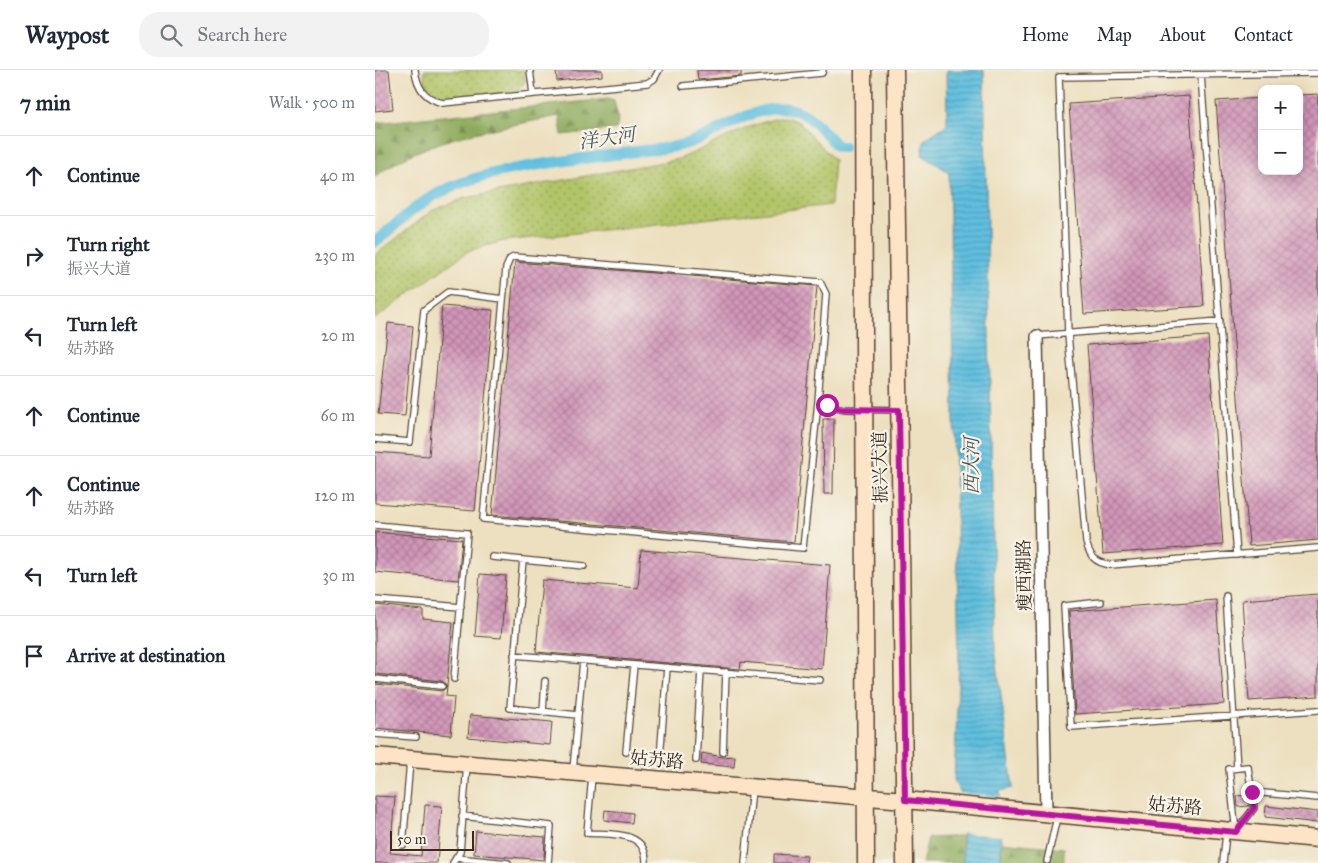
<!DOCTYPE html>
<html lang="en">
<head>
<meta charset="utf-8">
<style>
  :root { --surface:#fff; --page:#f2f2f3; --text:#1f2937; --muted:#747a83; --line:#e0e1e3 }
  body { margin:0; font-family:"IM FELL Great Primer","Noto Serif SC",serif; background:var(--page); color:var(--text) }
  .controls { position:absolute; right:15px; top:15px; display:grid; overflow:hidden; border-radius:10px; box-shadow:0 2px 12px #0003 }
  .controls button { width:45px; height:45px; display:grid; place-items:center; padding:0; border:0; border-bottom:1px solid var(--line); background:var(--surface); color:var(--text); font:25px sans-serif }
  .scale { position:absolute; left:15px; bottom:12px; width:84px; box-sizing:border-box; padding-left:5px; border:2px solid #3b2a1e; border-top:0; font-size:14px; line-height:18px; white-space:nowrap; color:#3b2a1e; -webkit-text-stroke:4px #f7f3e8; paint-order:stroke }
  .stop { position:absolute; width:15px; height:15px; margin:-11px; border:4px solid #b5179e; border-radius:50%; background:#fff }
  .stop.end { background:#b5179e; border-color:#fff; box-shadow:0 1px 5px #0008 }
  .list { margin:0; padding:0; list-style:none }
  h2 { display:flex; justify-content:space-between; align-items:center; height:65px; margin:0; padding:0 20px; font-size:21px }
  h2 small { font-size:16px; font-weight:400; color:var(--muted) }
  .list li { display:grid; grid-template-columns:32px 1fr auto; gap:15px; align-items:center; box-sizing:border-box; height:80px; padding:0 20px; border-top:1px solid var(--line) }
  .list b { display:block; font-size:19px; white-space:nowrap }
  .list p { margin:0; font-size:16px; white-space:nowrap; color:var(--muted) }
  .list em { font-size:16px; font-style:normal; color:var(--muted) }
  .icon { flex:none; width:28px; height:28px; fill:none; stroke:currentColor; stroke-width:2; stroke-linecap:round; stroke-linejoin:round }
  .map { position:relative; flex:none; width:943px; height:793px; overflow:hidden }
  header { display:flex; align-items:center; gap:30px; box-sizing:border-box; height:70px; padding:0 25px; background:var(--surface); border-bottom:1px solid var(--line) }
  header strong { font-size:24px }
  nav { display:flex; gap:28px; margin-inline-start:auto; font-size:18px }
  .search { width:350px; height:45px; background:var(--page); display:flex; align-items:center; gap:12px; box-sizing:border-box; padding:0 18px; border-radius:20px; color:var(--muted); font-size:19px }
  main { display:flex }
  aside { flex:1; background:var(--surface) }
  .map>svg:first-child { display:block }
  .grass { fill:url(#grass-dots); stroke:#767742 }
  .forest { fill:url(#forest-firs); stroke:#646a3d }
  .water { fill:url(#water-rules); stroke:#4e747e }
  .pier { fill:#ede0c0 }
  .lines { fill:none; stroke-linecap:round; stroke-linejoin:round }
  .canal { stroke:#60bfdf; stroke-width:11 }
  .building { fill:url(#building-cross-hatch) }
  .lane-casing { stroke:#564536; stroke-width:8 }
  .street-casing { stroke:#564536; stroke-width:14 }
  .secondary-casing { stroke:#564536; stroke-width:19 }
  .lane { stroke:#fff; stroke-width:5.5 }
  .street { stroke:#fff; stroke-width:11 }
  .secondary { stroke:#fee4c6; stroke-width:16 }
  .route { stroke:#b5179e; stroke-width:6 }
  .labels { text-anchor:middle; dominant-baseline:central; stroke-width:4.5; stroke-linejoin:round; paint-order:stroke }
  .street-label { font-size:18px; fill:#3b2a1e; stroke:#f7f3e8 }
  .water-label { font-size:19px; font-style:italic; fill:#465758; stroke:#f7f3e8 }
</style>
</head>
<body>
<header>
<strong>Waypost</strong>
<div class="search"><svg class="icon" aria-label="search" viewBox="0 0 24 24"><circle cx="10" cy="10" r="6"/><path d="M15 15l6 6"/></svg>Search here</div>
<nav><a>Home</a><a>Map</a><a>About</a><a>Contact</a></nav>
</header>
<main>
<aside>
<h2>7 min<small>Walk · 500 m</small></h2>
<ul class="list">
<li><svg class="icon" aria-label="ahead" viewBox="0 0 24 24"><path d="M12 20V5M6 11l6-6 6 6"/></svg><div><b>Continue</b></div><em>40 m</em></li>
<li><svg class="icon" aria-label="right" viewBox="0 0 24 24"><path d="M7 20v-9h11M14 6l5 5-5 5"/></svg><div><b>Turn right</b><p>振兴大道</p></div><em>230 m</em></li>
<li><svg class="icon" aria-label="left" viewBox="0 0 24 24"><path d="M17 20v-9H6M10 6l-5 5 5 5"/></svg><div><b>Turn left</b><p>姑苏路</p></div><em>20 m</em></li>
<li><svg class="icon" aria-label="ahead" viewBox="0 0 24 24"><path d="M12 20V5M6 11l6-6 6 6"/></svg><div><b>Continue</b></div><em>60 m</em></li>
<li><svg class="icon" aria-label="ahead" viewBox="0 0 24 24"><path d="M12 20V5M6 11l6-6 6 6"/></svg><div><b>Continue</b><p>姑苏路</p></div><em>120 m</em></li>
<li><svg class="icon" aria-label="left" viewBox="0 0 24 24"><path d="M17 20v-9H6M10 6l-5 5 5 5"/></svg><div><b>Turn left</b></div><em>30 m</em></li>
<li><svg class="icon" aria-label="arrive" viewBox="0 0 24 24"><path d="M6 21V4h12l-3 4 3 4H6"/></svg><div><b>Arrive at destination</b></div></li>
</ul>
</aside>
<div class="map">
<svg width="943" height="793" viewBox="0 0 943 793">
  <defs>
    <pattern id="grass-dots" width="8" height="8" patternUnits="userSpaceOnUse" patternTransform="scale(1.25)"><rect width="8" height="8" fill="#b1c467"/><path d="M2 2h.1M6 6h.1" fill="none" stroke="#919f54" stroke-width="1.8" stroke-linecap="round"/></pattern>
    <pattern id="forest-firs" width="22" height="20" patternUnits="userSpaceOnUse" patternTransform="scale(1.25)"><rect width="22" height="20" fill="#8caa5c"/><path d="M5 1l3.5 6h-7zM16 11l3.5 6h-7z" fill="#748b4b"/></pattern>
    <pattern id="water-rules" width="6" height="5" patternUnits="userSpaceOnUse" patternTransform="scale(1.25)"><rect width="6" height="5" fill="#60bfdf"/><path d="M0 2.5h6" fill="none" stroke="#509bb4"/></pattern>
    <pattern id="building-cross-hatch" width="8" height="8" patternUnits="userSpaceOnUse" patternTransform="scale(1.25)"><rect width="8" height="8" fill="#d296b9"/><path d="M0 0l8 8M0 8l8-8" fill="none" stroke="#ac7b96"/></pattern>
  </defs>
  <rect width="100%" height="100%" fill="#f7f3e8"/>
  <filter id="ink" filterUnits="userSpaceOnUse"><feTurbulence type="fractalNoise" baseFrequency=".02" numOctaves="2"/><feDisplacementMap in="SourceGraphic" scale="10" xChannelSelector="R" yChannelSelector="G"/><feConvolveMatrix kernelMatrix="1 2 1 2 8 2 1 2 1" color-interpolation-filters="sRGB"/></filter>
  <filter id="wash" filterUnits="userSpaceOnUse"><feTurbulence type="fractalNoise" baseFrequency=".0096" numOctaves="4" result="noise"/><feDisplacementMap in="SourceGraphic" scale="20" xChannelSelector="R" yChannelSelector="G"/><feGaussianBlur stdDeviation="1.12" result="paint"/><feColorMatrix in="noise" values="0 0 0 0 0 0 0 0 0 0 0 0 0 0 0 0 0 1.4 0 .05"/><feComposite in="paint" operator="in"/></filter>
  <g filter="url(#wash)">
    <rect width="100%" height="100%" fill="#ede0c0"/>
    <!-- grass -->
    <path class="grass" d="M49 0H149L150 11 142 22 69 29 58 24 50 15Z
      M410 47 424 52 459 90 456 135 129 171 93 181 0 249V185L58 140 90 128 304 89C339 75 372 53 410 47Z"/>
    <!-- forest -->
    <path class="forest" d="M233 29 239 31C241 40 245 49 241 59L187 65 184 46C122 59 51 66 0 107V53Z
      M587 766 588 793H547L553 768Z
      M626 772 689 778V793H626Z"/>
    <!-- water -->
    <path class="water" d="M571 0H609L620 578 638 718 625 721 626 793H588L587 725 579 712 584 592 574 102 547 85 549 70 572 54Z"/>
    <!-- pier -->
    <path class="pier" d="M583 723 628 727V766L585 763Z"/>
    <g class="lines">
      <!-- canal -->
      <path class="canal" d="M0 172C21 155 41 134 66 122 118 95 206 90 265 81 278 79 293 79 306 75 341 66 371 38 408 38 432 38 447 60 462 76L468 77"/>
    </g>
    <g id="blocks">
      <!-- building -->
      <path class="building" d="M0 0H14L18 39 0 41Z
        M181 0H227V6L182 11Z
        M322 0H366V6L323 10Z
        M943 24V470L874 476 841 31 887 28V101H924V25Z
        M814 26 829 236 709 244 694 34Z
        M140 192 442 216 419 472 117 445Z
        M67 236 118 240 100 441 0 433V382L54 386Z
        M13 253 38 256 30 346 3 344Z
        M833 266 848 475 728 484 712 275Z
        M448 349H459L458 424H449Z
        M0 462 87 469 83 510 0 502Z
        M266 480 455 495 447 599 366 592 365 599 161 582 167 510 263 518Z
        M105 504 131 506 126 568 100 566Z
        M943 524V626L874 631 867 530Z
        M841 530 849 634 700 644 694 541Z
        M0 535 48 540V549L78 552 71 626 79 627 76 665 0 658V614L67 621 72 616 67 611 0 604Z
        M95 645 177 652 175 675 93 667Z
        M327 683 347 687 360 686 359 697 326 694Z
        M872 725 874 736 863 737 862 726Z
        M0 726 20 727 15 783 46 786 50 735 67 736 62 793H0Z
        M891 736 943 742V753L890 747Z
        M230 740 258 743 257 753 229 750Z
        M101 761 170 767 169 790 99 784Z
        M399 784 432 786 431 793H399Z"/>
    </g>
  </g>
  <g filter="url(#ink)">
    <use href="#blocks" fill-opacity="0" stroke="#564536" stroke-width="1"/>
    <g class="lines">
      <!-- lane casing -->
      <g class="lane-casing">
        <path id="lane" d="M40 0C42 18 50 29 68 33L272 13 279 9 284 0
          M155 0 158 24
          M943 3 684 7 693 264 711 472C715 487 720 492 735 495L943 478
          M826 5 862 485
          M308 16 447 3 448 0
          M662 266 845 251
          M443 332 451 224 445 212 139 187 135 189 131 198 108 449 428 478 443 332 469 339 522 340
          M0 369 35 372 49 240 73 222 128 229
          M0 455 92 463 79 609
          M117 487 209 496
          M148 490 135 638 203 645
          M851 526 862 698
          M0 530 86 537
          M726 532 689 536 696 657 943 640
          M139 585 445 610
          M0 609 67 616
          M168 642 170 611
          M0 664 41 667
          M251 682 259 595
          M348 682 351 602
          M285 688 292 597
          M321 690 326 600
          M873 697 879 738 861 762 854 699Z
          M198 700 208 591
          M217 706 212 763C237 765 272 760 271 793
          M877 722 943 728
          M87 746 176 756 173 793
          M28 775 35 691
          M81 788 133 793
          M672 791 682 747
          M78 793 85 782 92 695
          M370 793 377 718
          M848 793 851 763"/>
      </g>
      <!-- street casing -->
      <g class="street-casing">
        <path id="street" d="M662 266 671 743"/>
      </g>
      <!-- secondary casing -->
      <g class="secondary-casing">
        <path id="secondary" d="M488 0 491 793
          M520 0 530 793
          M0 686 530 730 943 769"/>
      </g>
      <!-- lane -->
      <use href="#lane" class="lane"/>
      <!-- street -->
      <use href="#street" class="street"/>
      <!-- secondary -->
      <use href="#secondary" class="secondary"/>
    </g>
  </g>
  <g class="lines" filter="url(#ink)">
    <!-- route -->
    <path class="route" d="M452 335 469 339 524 340 530 730 861 762 879 738 877 722"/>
  </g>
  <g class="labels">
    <!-- street labels -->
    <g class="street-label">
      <text transform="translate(505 397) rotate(-91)">振兴大道</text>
      <text transform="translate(649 505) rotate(-91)">瘦西湖路</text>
      <text transform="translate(282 690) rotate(5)">姑苏路</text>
      <text transform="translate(800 736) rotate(5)">姑苏路</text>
    </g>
    <!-- water labels -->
    <g class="water-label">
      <text transform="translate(232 68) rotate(-8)">洋大河</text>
      <text transform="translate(596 396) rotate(-90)">西大河</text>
    </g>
  </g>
</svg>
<div class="controls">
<button>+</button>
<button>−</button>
</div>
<div class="scale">50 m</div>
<div class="stop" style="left:452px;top:335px"></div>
<div class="stop end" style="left:877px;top:722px"></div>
</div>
</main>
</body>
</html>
